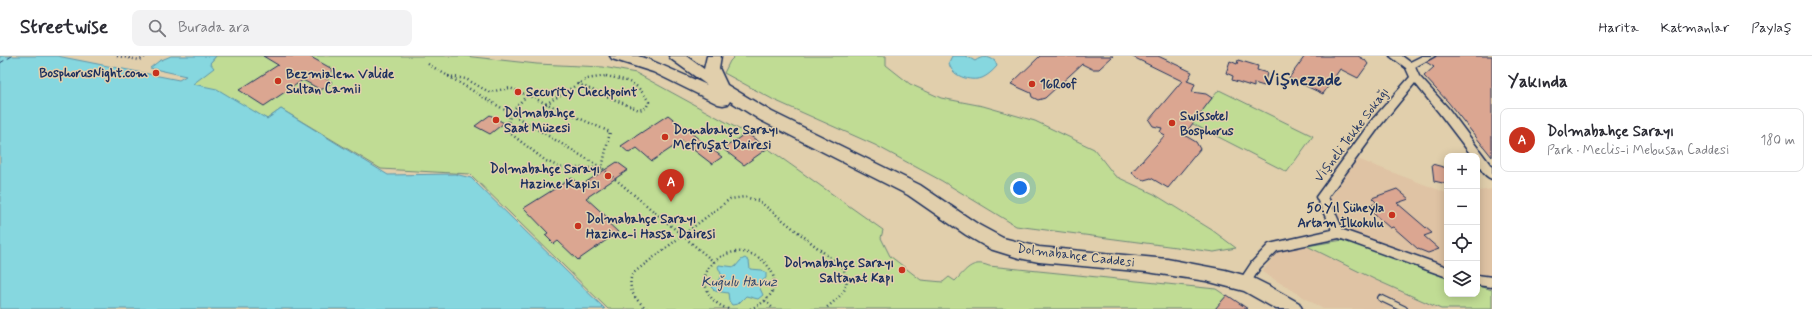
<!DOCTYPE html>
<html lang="tr">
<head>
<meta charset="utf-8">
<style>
  :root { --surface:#fff; --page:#f2f2f3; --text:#2b2b33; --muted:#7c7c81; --line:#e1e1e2; --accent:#c8321e }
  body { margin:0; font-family:Mynerve,sans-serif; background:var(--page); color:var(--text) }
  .controls { position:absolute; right:12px; bottom:12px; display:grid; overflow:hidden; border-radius:8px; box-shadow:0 2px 10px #0003 }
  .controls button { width:36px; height:36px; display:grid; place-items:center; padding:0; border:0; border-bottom:1px solid var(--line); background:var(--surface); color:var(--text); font:20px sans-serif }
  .you { position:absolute; left:1020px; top:132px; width:14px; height:14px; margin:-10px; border:3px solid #fff; border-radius:50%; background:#1a73e8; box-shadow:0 0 0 6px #1a73e833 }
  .badge { display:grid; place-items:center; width:26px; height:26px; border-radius:50%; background:var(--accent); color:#fff; font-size:13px; font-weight:700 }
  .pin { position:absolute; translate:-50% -33px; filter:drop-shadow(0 1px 2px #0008) }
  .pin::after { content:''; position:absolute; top:21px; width:14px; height:12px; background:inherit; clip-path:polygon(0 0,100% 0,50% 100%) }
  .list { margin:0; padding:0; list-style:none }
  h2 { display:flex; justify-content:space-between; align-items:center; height:52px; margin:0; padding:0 16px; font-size:17px }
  h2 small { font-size:13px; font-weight:400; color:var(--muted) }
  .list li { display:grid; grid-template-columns:26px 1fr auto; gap:12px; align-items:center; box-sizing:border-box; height:64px; margin:0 8px 8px; padding:0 8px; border:1px solid var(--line); border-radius:8px }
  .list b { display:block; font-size:15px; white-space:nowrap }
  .list p { margin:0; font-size:13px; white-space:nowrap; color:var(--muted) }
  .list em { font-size:13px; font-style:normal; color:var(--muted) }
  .icon { flex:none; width:22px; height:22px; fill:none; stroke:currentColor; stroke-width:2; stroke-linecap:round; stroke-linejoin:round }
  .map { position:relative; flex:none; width:1492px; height:253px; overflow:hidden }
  header { display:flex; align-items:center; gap:24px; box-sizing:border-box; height:56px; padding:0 20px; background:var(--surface); border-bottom:1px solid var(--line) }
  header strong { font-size:19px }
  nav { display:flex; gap:22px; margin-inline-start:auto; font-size:14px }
  .search { width:280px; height:36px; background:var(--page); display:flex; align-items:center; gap:10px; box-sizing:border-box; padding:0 14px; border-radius:8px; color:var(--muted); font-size:15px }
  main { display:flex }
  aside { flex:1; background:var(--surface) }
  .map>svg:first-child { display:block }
  .built { fill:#dfc3a4 }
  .green { fill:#c0dc94; stroke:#6e8679 }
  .water { fill:#86d7df; stroke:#5b94ab }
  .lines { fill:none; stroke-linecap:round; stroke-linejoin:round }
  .ferry { stroke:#26406b; stroke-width:1; stroke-dasharray:5 4; stroke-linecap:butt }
  .building { fill:#dba691; stroke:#1b2f5e }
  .lane-casing { stroke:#1b2f5e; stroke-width:8 }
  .street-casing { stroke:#1b2f5e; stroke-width:3 }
  .primary-casing { stroke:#1b2f5e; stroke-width:3 }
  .path { stroke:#1b2f5e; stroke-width:2.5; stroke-dasharray:1 3; stroke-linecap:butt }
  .lane { stroke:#e1cfac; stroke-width:5.5 }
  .street { fill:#e1cfac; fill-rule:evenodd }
  .primary { fill:#e1cfac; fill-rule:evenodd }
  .poi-dot { fill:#c8321e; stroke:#e1cfac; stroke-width:1.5 }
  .labels { text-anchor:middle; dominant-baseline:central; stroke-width:3; stroke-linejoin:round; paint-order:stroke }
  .poi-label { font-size:13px; font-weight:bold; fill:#1b2f5e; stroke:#e1cfac; text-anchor:start }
  .street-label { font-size:13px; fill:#1b2f5e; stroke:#e1cfac }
  .water-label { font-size:14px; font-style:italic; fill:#26406b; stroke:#e1cfac }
  .district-label { font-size:17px; font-weight:bold; fill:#1b2f5e; stroke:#e1cfac }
</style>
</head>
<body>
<header>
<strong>Streetwise</strong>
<div class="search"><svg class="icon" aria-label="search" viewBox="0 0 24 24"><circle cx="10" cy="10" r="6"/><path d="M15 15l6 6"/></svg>Burada ara</div>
<nav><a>Harita</a><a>Katmanlar</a><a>Paylaş</a></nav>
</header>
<main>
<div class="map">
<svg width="1492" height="253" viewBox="0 0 1492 253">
  <rect width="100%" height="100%" fill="#e1cfac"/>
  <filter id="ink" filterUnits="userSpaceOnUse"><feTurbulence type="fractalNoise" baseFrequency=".025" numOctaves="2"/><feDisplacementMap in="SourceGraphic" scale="8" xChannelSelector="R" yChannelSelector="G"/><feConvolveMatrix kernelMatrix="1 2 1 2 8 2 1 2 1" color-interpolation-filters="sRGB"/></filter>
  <g filter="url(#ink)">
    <!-- built -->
    <path class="built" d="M1357 103 1447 137V213L1344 174 1329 144Z
      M1492 133V223L1477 221V135Z
      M1307 190 1376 224 1441 253H1323L1262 216 1278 195Z"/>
    <!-- green -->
    <path class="green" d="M216 0H464L537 8 603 11 636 17 746 77 883 174 881 182 890 200 921 224 943 226 949 221 955 225C966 214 972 203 989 210L1216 233 1246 253H608L470 118 381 113 281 53 267 63 193 28 211 9 210 7Z
      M735 0H886V9L910 28 941 42 983 50 1035 65 1094 93 1115 120 1154 138 1212 174 1236 192 1214 196 1016 170 942 125 875 89 774 44 724 17 730 5Z
      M1219 34 1313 80 1287 116 1191 67Z
      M1343 184 1447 219V238H1477V229L1492 234V253H1441L1376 224 1307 190Z"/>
    <!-- water -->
    <path class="water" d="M0 0H57L179 24 186 20 150 12 159 5 171 0H216L210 7 214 12 193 28 217 33 267 63 281 53 388 119 455 118 471 122 605 253H0Z
      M952 0H966L975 5C982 0 988 0 995 5L997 10C993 15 987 20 982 22 970 26 950 20 949 6Z
      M745 202 749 205 750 213 762 214 766 217V222L758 228 763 239 758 243 746 240 738 248 732 249 729 245 728 237 715 235 711 231 722 220 718 211 719 209 735 211 741 204Z"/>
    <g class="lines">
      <!-- ferry -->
      <path class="ferry" d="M0 7 12 0"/>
    </g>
    <!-- building -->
    <path class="building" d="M263 0H309L334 14 323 21 332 26 321 34 303 24 264 50 239 34 278 9Z
      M1040 0H1113L1099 13H1092L1082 8 1045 42 1038 44 1032 41 1031 37 1011 28Z
      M1131 0H1158L1192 16 1187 25 1195 28 1192 36 1206 38 1212 42 1184 79 1196 86 1200 93 1168 132 1151 122 1144 124 1136 121 1132 116 1165 79 1160 76 1162 72 1153 70 1149 64 1182 25Z
      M1305 0H1358L1365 4 1368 8 1358 22 1340 13 1323 38 1289 22Z
      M1436 0H1492V101L1448 46 1424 20 1434 11 1426 6Z
      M1238 4 1258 10 1257 14 1267 17 1264 30 1254 27V31L1232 24 1233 20 1226 17 1230 5 1237 8Z
      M490 59 504 67 490 78 475 70Z
      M668 59 722 101 712 108 682 85 652 105 637 92 629 97 621 90Z
      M746 77 768 92 744 109 723 93Z
      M617 106 628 114 586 142 608 162 605 164 618 176 578 204 558 185 554 188 545 179 548 177 524 152 572 122 580 130Z
      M1432 108 1447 112V128L1434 125Z
      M1397 133 1409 143 1397 147 1432 177 1424 180 1439 193 1428 197 1418 193 1393 171 1390 172 1366 151 1377 147 1372 142Z
      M1227 239 1248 253H1215Z"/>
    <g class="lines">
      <!-- lane casing -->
      <g class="lane-casing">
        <path id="lane" d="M1381 242 1404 253"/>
      </g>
      <!-- street casing -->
      <g class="street-casing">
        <path id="street" d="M1390 0H1402L1410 6 1422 0H1435L1415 11 1419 20 1448 52 1492 111V123C1483 120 1477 108 1477 100H1472L1440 58 1415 27 1380 70 1328 141 1343 174 1447 211V221L1339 182 1277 195 1260 212 1248 231 1244 232 1240 231 1238 227 1252 206 1269 188 1332 174 1316 141 1372 64 1410 21 1406 12Z
          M1477 219 1492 221V231L1477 229Z"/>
      </g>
      <!-- primary casing -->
      <g class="primary-casing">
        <path id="primary" d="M610 0H638L650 4 707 29 671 3 669 0H686L704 13 707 0H721L719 12 727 29 772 56 920 129 979 169 1003 182 1039 191 1167 203 1225 214 1251 221 1269 230 1299 247 1302 253H1276L1244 235 1206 225 1147 216 1039 206 1019 202 990 193 966 179 908 139 760 64 730 45 728 48 723 49 718 48 653 16 612 3Z"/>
      </g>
      <!-- path -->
      <path class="path" d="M117 0 140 4 146 0
        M428 8 602 112 714 206
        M448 20 466 23 489 36 510 32 527 39
        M606 20C629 25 636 25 649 46L646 52 639 54 578 28 587 23Z
        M527 39 610 76 602 112H562L546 105 506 74 511 57Z
        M546 48 578 28
        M765 245 774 253
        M647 253C635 243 627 234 632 218L730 143 745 141 759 145 843 212C853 233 840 240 825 253
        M728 253C715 248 708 241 705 227 704 220 707 213 712 208 748 170 808 231 750 253"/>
      <!-- lane -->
      <use href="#lane" class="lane"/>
      <!-- street -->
      <use href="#street" class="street"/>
      <!-- primary -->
      <use href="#primary" class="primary"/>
    </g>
  </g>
  <!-- markers -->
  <g class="poi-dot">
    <circle cx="156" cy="17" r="4"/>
    <circle cx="278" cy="25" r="4"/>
    <circle cx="1032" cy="28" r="4"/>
    <circle cx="518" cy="36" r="4"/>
    <circle cx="496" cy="64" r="4"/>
    <circle cx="1172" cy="67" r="4"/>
    <circle cx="665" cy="81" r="4"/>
    <circle cx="608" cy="120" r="4"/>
    <circle cx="1392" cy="159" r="4"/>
    <circle cx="578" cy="170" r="4"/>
    <circle cx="902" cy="214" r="4"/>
  </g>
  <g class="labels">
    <!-- poi labels -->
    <g class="poi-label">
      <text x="148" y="17" text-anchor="end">BosphorusNight.com</text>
      <text x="286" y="18">Bezmialem Valide<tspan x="286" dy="15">Sultan Camii</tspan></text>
      <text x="1040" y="28">16Roof</text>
      <text x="526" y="36">Security Checkpoint</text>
      <text x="504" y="57">Dolmabahçe<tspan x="504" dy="15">Saat Müzesi</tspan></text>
      <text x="1180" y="60">Swissotel<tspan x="1180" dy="15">Bosphorus</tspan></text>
      <text x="673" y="74">Domabahçe Sarayı<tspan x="673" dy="15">Mefruşat Dairesi</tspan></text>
      <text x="600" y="113" text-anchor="end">Dolmabahçe Sarayı<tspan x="600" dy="15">Hazine Kapısı</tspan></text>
      <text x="1384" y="152" text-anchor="end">50.Yıl Süheyla<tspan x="1384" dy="15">Artam İlkokulu</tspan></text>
      <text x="586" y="163">Dolmabahçe Sarayı<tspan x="586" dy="15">Hazine-i Hassa Dairesi</tspan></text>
      <text x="894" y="207" text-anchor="end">Dolmabahçe Sarayı<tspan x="894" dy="15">Saltanat Kapı</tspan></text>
    </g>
    <!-- street labels -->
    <g class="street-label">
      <text transform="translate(1352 79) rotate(-53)">Vişneli Tekke Sokağı</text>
      <text transform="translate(1076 200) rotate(7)">Dolmabahçe Caddesi</text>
    </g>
    <!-- water labels -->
    <g class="water-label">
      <text x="739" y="226">Kuğulu Havuz</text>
    </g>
    <!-- district labels -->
    <g class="district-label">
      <text x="1303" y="24">Vişnezade</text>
    </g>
  </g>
</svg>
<div class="controls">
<button>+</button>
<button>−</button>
<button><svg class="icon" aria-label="locate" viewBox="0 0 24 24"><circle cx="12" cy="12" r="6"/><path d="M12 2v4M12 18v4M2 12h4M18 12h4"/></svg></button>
<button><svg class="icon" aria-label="layers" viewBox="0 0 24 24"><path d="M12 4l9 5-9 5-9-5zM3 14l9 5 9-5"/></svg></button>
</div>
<div class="you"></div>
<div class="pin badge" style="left:671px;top:146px">A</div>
</div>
<aside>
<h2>Yakında<small></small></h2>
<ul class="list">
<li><span class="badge">A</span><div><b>Dolmabahçe Sarayı</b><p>Park · Meclis-i Mebusan Caddesi</p></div><em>180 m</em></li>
</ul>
</aside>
</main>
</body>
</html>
